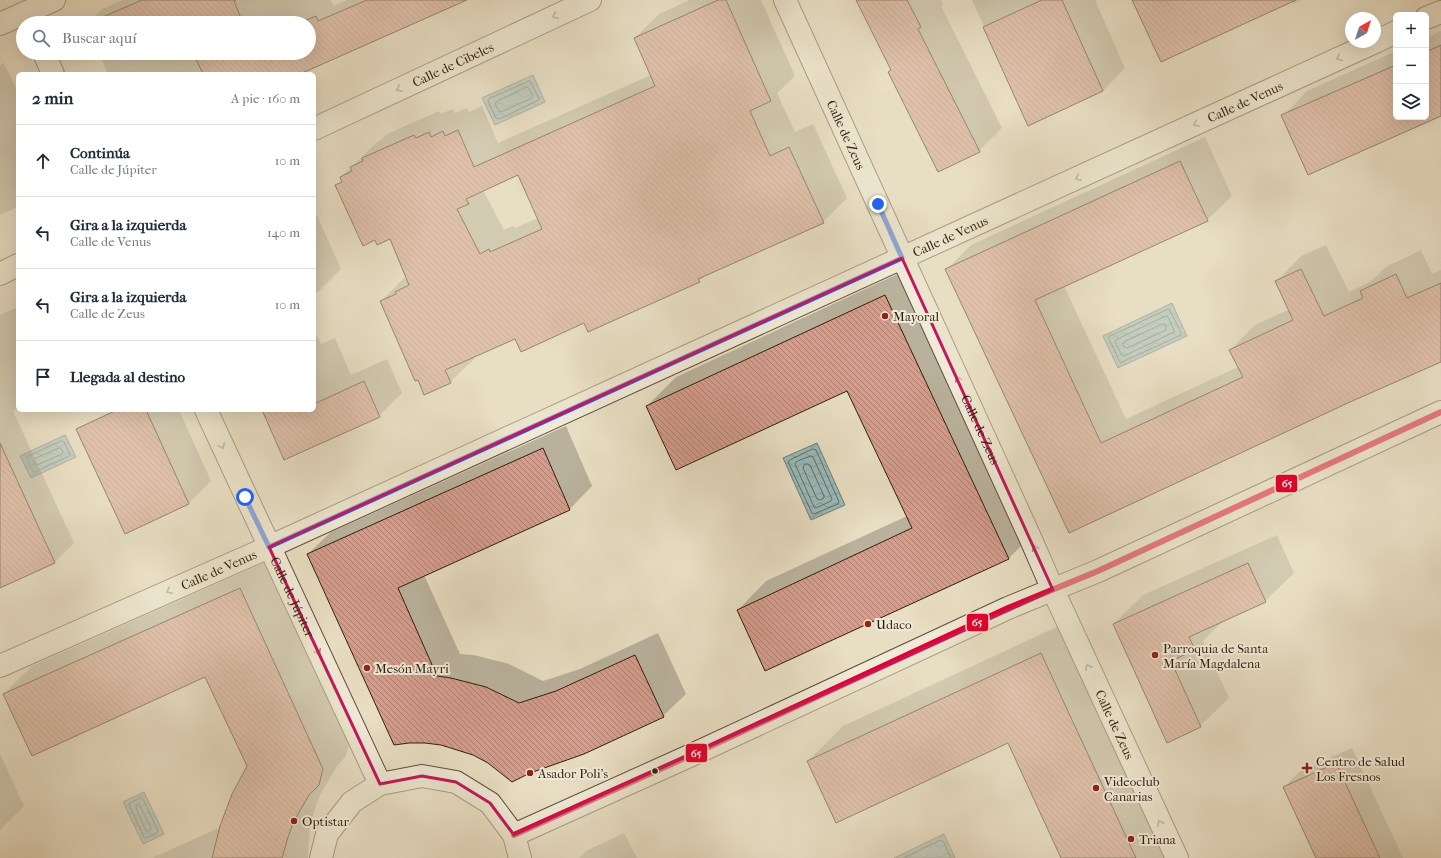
<!DOCTYPE html>
<html lang="es">
<head>
<meta charset="utf-8">
<style>
  :root { --surface:#fff; --page:#f2f2f3; --text:#1f2937; --muted:#747a83; --line:#e0e1e3 }
  body { margin:0; font-family:"IM FELL French Canon",serif; background:var(--page); color:var(--text) }
  .controls { position:absolute; right:12px; top:12px; display:grid; overflow:hidden; border-radius:6px; box-shadow:0 4px 16px #0002 }
  .controls button { width:36px; height:36px; display:grid; place-items:center; padding:0; border:0; border-bottom:1px solid var(--line); background:var(--surface); color:var(--text); font:20px sans-serif }
  .compass { position:absolute; left:1345px; top:12px; width:36px; height:36px; border-radius:50%; background:var(--surface); box-shadow:0 4px 16px #0002; rotate:39deg }
  .stop { position:absolute; width:12px; height:12px; margin:-9px; border:3px solid #2563eb; border-radius:50%; background:#fff }
  .stop.end { background:#2563eb; border-color:#fff; box-shadow:0 1px 4px #0008 }
  .list { margin:0; padding:0; list-style:none }
  h2 { display:flex; justify-content:space-between; align-items:center; height:52px; margin:0; padding:0 16px; font-size:17px }
  h2 small { font-size:13px; font-weight:400; color:var(--muted) }
  .list li { display:grid; grid-template-columns:26px 1fr auto; gap:12px; align-items:center; box-sizing:border-box; height:72px; padding:0 16px; border-top:1px solid var(--line) }
  .list b { display:block; font-size:15px; white-space:nowrap }
  .list p { margin:0; font-size:13px; white-space:nowrap; color:var(--muted) }
  .list em { font-size:13px; font-style:normal; color:var(--muted) }
  .icon { flex:none; width:22px; height:22px; fill:none; stroke:currentColor; stroke-width:2; stroke-linecap:round; stroke-linejoin:round }
  .map { position:relative; flex:none; width:1441px; height:858px; overflow:hidden }
  .search { position:absolute; background:var(--surface); box-shadow:0 4px 16px #0002; left:16px; top:16px; width:300px; height:44px; display:flex; align-items:center; gap:10px; box-sizing:border-box; padding:0 14px; border-radius:22px; color:var(--muted); font-size:15px }
  .panel { position:absolute; background:var(--surface); box-shadow:0 4px 16px #0002; left:16px; top:72px; width:300px; height:340px; border-radius:6px }
  .map>svg:first-child { display:block }
  .water { fill:url(#water-waves); stroke:#6f7c76 }
  .shadow { fill:#0003; fill-rule:evenodd }
  .lines { fill:none; stroke-linecap:round; stroke-linejoin:round }
  .shore { stroke:#656c64; stroke-width:1 }
  .building { fill:url(#building-back-hatch); stroke:#311e0c; fill-rule:evenodd }
  .minor-casing { stroke:#5f4e3a; stroke-width:24 }
  .minor { stroke:#f0ead8; stroke-width:22 }
  .bus-1-casing { stroke:#f0ead8; stroke-width:9 }
  .bus-1 { stroke:#e4002b; stroke-width:6 }
  .oneway { stroke:#9a8e7c }
  .route { stroke:#2563eb; stroke-width:5 }
  .marked { fill:none; stroke:#c2185b; stroke-width:3; stroke-linejoin:round }
  .poi-dot { fill:#8f2418; stroke:#f0ead8; stroke-width:1.5 }
  .bus-dot { fill:#311e0c; stroke:#f0ead8; stroke-width:1.5 }
  .labels { text-anchor:middle; dominant-baseline:central; stroke-width:4; stroke-linejoin:round; paint-order:stroke }
  .street-label { font-size:13px; fill:#311e0c; stroke:#f0ead8 }
  .poi-label { font-size:13px; fill:#311e0c; stroke:#f0ead8; text-anchor:start }
  .line-badge { stroke:#f0ead8; stroke-width:1.5 }
  .badge-label { font-size:11px; text-anchor:middle; font-weight:bold; fill:#fff }
</style>
</head>
<body>
<div class="map">
<svg width="1441" height="858" viewBox="0 0 1441 858">
  <defs>
    <pattern id="water-waves" width="16" height="10" patternUnits="userSpaceOnUse"><rect width="16" height="10" fill="#99bbbc"/><path d="M0 5q4-4 8 0t8 0" fill="none" stroke="#84a0a0"/></pattern>
    <pattern id="building-back-hatch" width="6" height="6" patternUnits="userSpaceOnUse"><rect width="6" height="6" fill="#d49d8d"/><path d="M-1 5l2 2M0 0l6 6M5-1l2 2" fill="none" stroke="#ad7f72"/></pattern>
  </defs>
  <rect width="100%" height="100%" fill="#e8dec3"/>
  <filter id="stains"><feTurbulence type="fractalNoise" baseFrequency=".005" numOctaves="4"/><feColorMatrix values="0 0 0 0 .2 0 0 0 0 .09 0 0 0 0 .02 0 0 0 .5 -.17"/></filter>
  <radialGradient id="worn" r=".72"><stop offset=".6" stop-color="#630" stop-opacity="0"/><stop offset="1" stop-color="#630" stop-opacity=".3"/></radialGradient>
  <!-- water -->
  <path class="water" d="M533 75 545 102 495 125 482 98Z
    M1172 303 1187 336 1118 368 1103 336Z
    M65 435 76 457 31 478 20 456Z
    M817 443 845 505 811 520 783 458Z
    M144 792 164 834 143 844 123 802Z
    M944 834 955 858H894Z"/>
  <!-- shadow -->
  <path class="shadow" d="M123 0H331L334 6 347 0H464L296 74H108L99 53H309V23H88L102 9Z
    M690 0H761L795 76 777 93 795 132 813 124 847 198 823 222 706 275 699 281 584 321 515 338 474 356 475 358 450 382 381 301 406 276 390 238 337 185 342 180 341 177 376 143 381 140 387 134 439 111 440 114 453 109 455 113 467 108 469 112 482 106 498 143 651 75 635 38 659 14ZM518 173 538 218 515 228 513 226 504 230 483 190Z
    M857 0H941L943 4 941 6 1002 128 979 151 889 72 892 69Z
    M972 0H1095L1125 68 1103 91 1028 124Z
    M1133 0H1302L1293 4 1291 1Z
    M1441 31V115L1309 174 1283 116 1307 91 1396 51V117H1426V38Z
    M4 63 18 93V207L0 215V65Z
    M1205 137 1232 196 1207 220 1064 286 1126 419 1238 367 1230 350 1255 325 1290 309 1277 281 1301 256 1326 245 1349 292 1370 282 1386 267 1421 250 1432 274 1441 270V361L1402 377 1070 532 947 269 971 245Z
    M314 209 341 269 318 292 314 294Z
    M913 267 1037 530 1008 559 738 610 766 581 907 516 848 389 647 406 676 377Z
    M18 307V408L13 411 74 543 55 562 0 587V315Z
    M317 335 321 344 335 338 351 375 387 359 402 393 379 416 263 410H314V336Z
    M147 410H179L211 481 188 504 110 427Z
    M566 426 592 486 570 509 424 575 460 654 474 655 509 664 543 681 580 669 658 633 686 694 663 716 529 772 308 554 331 532Z
    M1277 535 1294 573 1265 601 1223 621 1203 641 1229 698 1200 726 1114 624 1143 595Z
    M268 561 350 741 346 756 337 766 321 793 315 808 310 825 308 858H152L221 827 249 766 205 676 4 694 32 666Z
    M1076 618 1187 858H1062L1008 742 808 761 843 726Z
    M1352 748 1403 858H1317L1284 787 1300 771Z
    M0 754 24 806 0 830Z
    M624 833 637 858H579L586 851Z"/>
  <g class="lines">
    <!-- shore -->
    <path class="shore" d="M530 81 539 98V100L499 119 496 118 488 101 489 99Z
      M527 87C530 88 533 95 532 98L501 112 499 111 495 104 496 102Z
      M1169 309 1181 332V335L1122 362H1120L1109 339V337Z
      M1166 316 1168 317 1174 330V332L1124 356 1122 355 1115 342 1116 340Z
      M1163 324H1165L1166 327V330L1127 348 1124 347 1123 344 1124 342Z
      M62 441 64 442 70 454 69 456 35 472H33L27 459V457Z
      M60 448 63 451 62 454 37 465H35L33 461 34 459Z
      M813 449 816 450 839 502 838 504 814 514 812 513 788 462 790 460Z
      M811 456 813 457 832 499 831 501 816 508 814 507 795 464 796 462Z
      M808 464 810 465 824 496V498L820 500 817 499 803 468 804 465Z
      M141 798 143 799 158 831 157 833 146 838 144 837 129 805 130 803Z
      M139 804 151 828 149 831H146L136 808V806Z
      M903 858 941 840 943 841 951 858"/>
  </g>
  <!-- building -->
  <path class="building" d="M142 0H236L234 1 243 23H89Z
    M367 0H467L300 74H203L193 53H309V23H299L316 16 318 21Z
    M718 0H726L771 101 750 111 770 156 789 147 824 223 698 279 700 282 588 332 584 323 521 352 515 339 445 370 451 383 424 395 418 380 415 381 380 301 396 294 395 292 409 285 390 239 377 245 375 240 363 246 335 185 342 182 340 177 352 171 350 167 363 161 362 158 414 135 416 138 429 132 431 137 443 131 445 136 458 130 474 167 655 86 634 38ZM518 175 542 229 490 252 489 249 480 254 457 209 469 204 466 199Z
    M856 0H907L921 27 918 29 980 152 938 172 888 72 891 70Z
    M1042 0H1062L1103 91 1028 126 983 27Z
    M1132 0H1296L1161 62Z
    M1441 45V116L1308 175 1281 115 1396 65V117H1426V52Z
    M1180 161 1208 221 1035 300 1101 443 1243 377 1229 350 1293 320 1275 281 1301 269 1324 316 1363 298 1360 291 1396 274 1407 298 1441 283V362L1350 402 1069 533 945 269Z
    M885 295 1009 559 765 671 737 610 912 528 847 391 676 470 646 406Z
    M364 381 380 417 284 460 262 410H314V404Z
    M117 410H146L189 504 125 534 76 429Z
    M0 443 55 563 0 588Z
    M543 448 570 510 398 588 437 676 451 678 486 687 519 703 556 691 635 655 664 717 584 754 530 773 512 782 488 763 473 755 441 745 425 743H409L394 745 307 554Z
    M1248 563 1266 602 1189 637 1195 650 1171 661 1201 727 1167 743 1113 624Z
    M240 588 323 769 319 785 309 795 294 821 288 837 282 858H212L220 826 232 794 247 766 205 677 32 756 3 694Z
    M1041 653 1136 858H1061L1008 743 836 823 807 761Z
    M1336 763 1380 858H1316L1283 787Z"/>
  <g class="lines">
    <!-- minor casing -->
    <g class="minor-casing">
      <g id="minor">
        <path id="s1" d="M785 0 1029 535 1053 590 1177 858"/>
        <path d="M1426 18 1441 12"/>
        <path d="M0 24 54 0"/>
        <path d="M1375 42 1396 32"/>
        <path d="M44 53 53 74"/>
        <path id="s2" d="M314 129 590 0"/>
        <path d="M0 274 18 265"/>
        <path id="s3" d="M206 410 380 784"/>
        <path id="s4" d="M0 666 269 547 1375 42"/>
        <path d="M514 835 696 753 1008 608 1098 571 1441 412"/>
        <path d="M321 858 327 834 352 802 380 784 422 776 456 782 490 803 514 835 520 858"/>
      </g>
    </g>
    <!-- minor -->
    <use href="#minor" class="minor"/>
    <!-- bus-1 casing -->
    <g class="bus-1-casing">
      <path id="bus-1" d="M514 835 696 753 1008 608 1098 571 1441 412"/>
    </g>
    <!-- bus-1 -->
    <use href="#bus-1" class="bus-1"/>
  </g>
  <!-- one-way arrows -->
  <defs><path id="oneway-chevron" d="M-2-3.5L2.5 0L-2 3.5" fill="none" stroke-width="1.6" stroke-linecap="round" stroke-linejoin="round"/></defs>
  <g class="oneway">
    <use href="#oneway-chevron" transform="translate(555 16) rotate(155)"/>
    <use href="#oneway-chevron" transform="translate(1339 58) rotate(155)"/>
    <use href="#oneway-chevron" transform="translate(399 89) rotate(155)"/>
    <use href="#oneway-chevron" transform="translate(1196 124) rotate(155)"/>
    <use href="#oneway-chevron" transform="translate(1078 178) rotate(156)"/>
    <use href="#oneway-chevron" transform="translate(958 379) rotate(-114)"/>
    <use href="#oneway-chevron" transform="translate(222 446) rotate(66)"/>
    <use href="#oneway-chevron" transform="translate(1035 548) rotate(-113)"/>
    <use href="#oneway-chevron" transform="translate(169 591) rotate(156)"/>
    <use href="#oneway-chevron" transform="translate(318 652) rotate(65)"/>
    <use href="#oneway-chevron" transform="translate(1088 667) rotate(-115)"/>
    <use href="#oneway-chevron" transform="translate(1160 823) rotate(-115)"/>
  </g>
  <g class="lines">
    <!-- route -->
    <path class="route" d="M245 497 269 547 902 258 878 204"/>
  </g>
  <!-- marked area -->
  <path d="M0 0H1441V858H0ZM902 258 1053 590 514 835 490 803 456 782 422 776 380 784 269 547Z" fill="#e8dec3" fill-opacity=".55" fill-rule="evenodd"/>
  <path class="marked" d="M902 258 1053 590 514 835 490 803 456 782 422 776 380 784 269 547Z"/>
  <!-- markers -->
  <g class="poi-dot">
    <circle cx="885" cy="316" r="4"/>
    <circle cx="868" cy="624" r="4"/>
    <circle cx="1155" cy="655" r="4"/>
    <circle cx="367" cy="668" r="4"/>
    <path d="M1305 762h4v4h4v4h-4v4h-4v-4h-4v-4h4z"/>
    <circle cx="530" cy="773" r="4"/>
    <circle cx="1096" cy="788" r="4"/>
    <circle cx="294" cy="821" r="4"/>
    <circle cx="1131" cy="839" r="4"/>
  </g>
  <circle class="bus-dot" cx="655" cy="771" r="3.5"/>
  <g class="labels">
    <!-- street labels -->
    <g class="street-label">
      <text stroke="none"><textPath href="#s2" startOffset="153">Calle de Cibeles</textPath></text>
      <text stroke="none"><textPath href="#s4" startOffset="1367">Calle de Venus</textPath></text>
      <text stroke="none"><textPath href="#s1" startOffset="148">Calle de Zeus</textPath></text>
      <text stroke="none"><textPath href="#s4" startOffset="1043">Calle de Venus</textPath></text>
      <text stroke="none"><textPath href="#s1" startOffset="472">Calle de Zeus</textPath></text>
      <text stroke="none"><textPath href="#s4" startOffset="239">Calle de Venus</textPath></text>
      <text stroke="none"><textPath href="#s3" startOffset="206">Calle de Júpiter</textPath></text>
      <text stroke="none"><textPath href="#s1" startOffset="796">Calle de Zeus</textPath></text>
    </g>
    <!-- poi labels -->
    <g class="poi-label">
      <text x="893" y="316">Mayoral</text>
      <text x="876" y="624">Udaco</text>
      <text x="1163" y="648">Parroquia de Santa<tspan x="1163" dy="15">María Magdalena</tspan></text>
      <text x="375" y="668">Mesón Mayri</text>
      <text x="1316" y="761">Centro de Salud<tspan x="1316" dy="15">Los Fresnos</tspan></text>
      <text x="538" y="773">Asador Poli's</text>
      <text x="1104" y="781">Videoclub<tspan x="1104" dy="15">Canarias</tspan></text>
      <text x="302" y="821">Optistar</text>
      <text x="1139" y="839">Triana</text>
    </g>
  </g>
  <g class="line-badge">
    <rect x="1275" y="474" width="23" height="19" rx="4" fill="#e4002b"/>
    <rect x="966" y="613" width="23" height="19" rx="4" fill="#e4002b"/>
    <rect x="685" y="743" width="23" height="20" rx="4" fill="#e4002b"/>
  </g>
  <g class="badge-label">
    <text x="1287" y="487">65</text>
    <text x="977" y="626">65</text>
    <text x="696" y="757">65</text>
  </g>
  <rect width="100%" height="100%" filter="url(#stains)"/>
  <rect width="100%" height="100%" fill="url(#worn)"/>
</svg>
<div class="controls">
<button>+</button>
<button>−</button>
<button><svg class="icon" aria-label="layers" viewBox="0 0 24 24"><path d="M12 4l9 5-9 5-9-5zM3 14l9 5 9-5"/></svg></button>
</div>
<svg class="compass" viewBox="-18 -18 36 36"><path d="M0-13l5 13h-10z" fill="#e53935"/><path d="M0 13l5-13h-10z" fill="#747a83"/></svg>
<div class="stop" style="left:245px;top:497px"></div>
<div class="stop end" style="left:878px;top:204px"></div>
<div class="search"><svg class="icon" aria-label="search" viewBox="0 0 24 24"><circle cx="10" cy="10" r="6"/><path d="M15 15l6 6"/></svg>Buscar aquí</div>
<section class="panel">
<h2>2 min<small>A pie · 160 m</small></h2>
<ul class="list">
<li><svg class="icon" aria-label="ahead" viewBox="0 0 24 24"><path d="M12 20V5M6 11l6-6 6 6"/></svg><div><b>Continúa</b><p>Calle de Júpiter</p></div><em>10 m</em></li>
<li><svg class="icon" aria-label="left" viewBox="0 0 24 24"><path d="M17 20v-9H6M10 6l-5 5 5 5"/></svg><div><b>Gira a la izquierda</b><p>Calle de Venus</p></div><em>140 m</em></li>
<li><svg class="icon" aria-label="left" viewBox="0 0 24 24"><path d="M17 20v-9H6M10 6l-5 5 5 5"/></svg><div><b>Gira a la izquierda</b><p>Calle de Zeus</p></div><em>10 m</em></li>
<li><svg class="icon" aria-label="arrive" viewBox="0 0 24 24"><path d="M6 21V4h12l-3 4 3 4H6"/></svg><div><b>Llegada al destino</b></div></li>
</ul>
</section>
</div>
</body>
</html>
